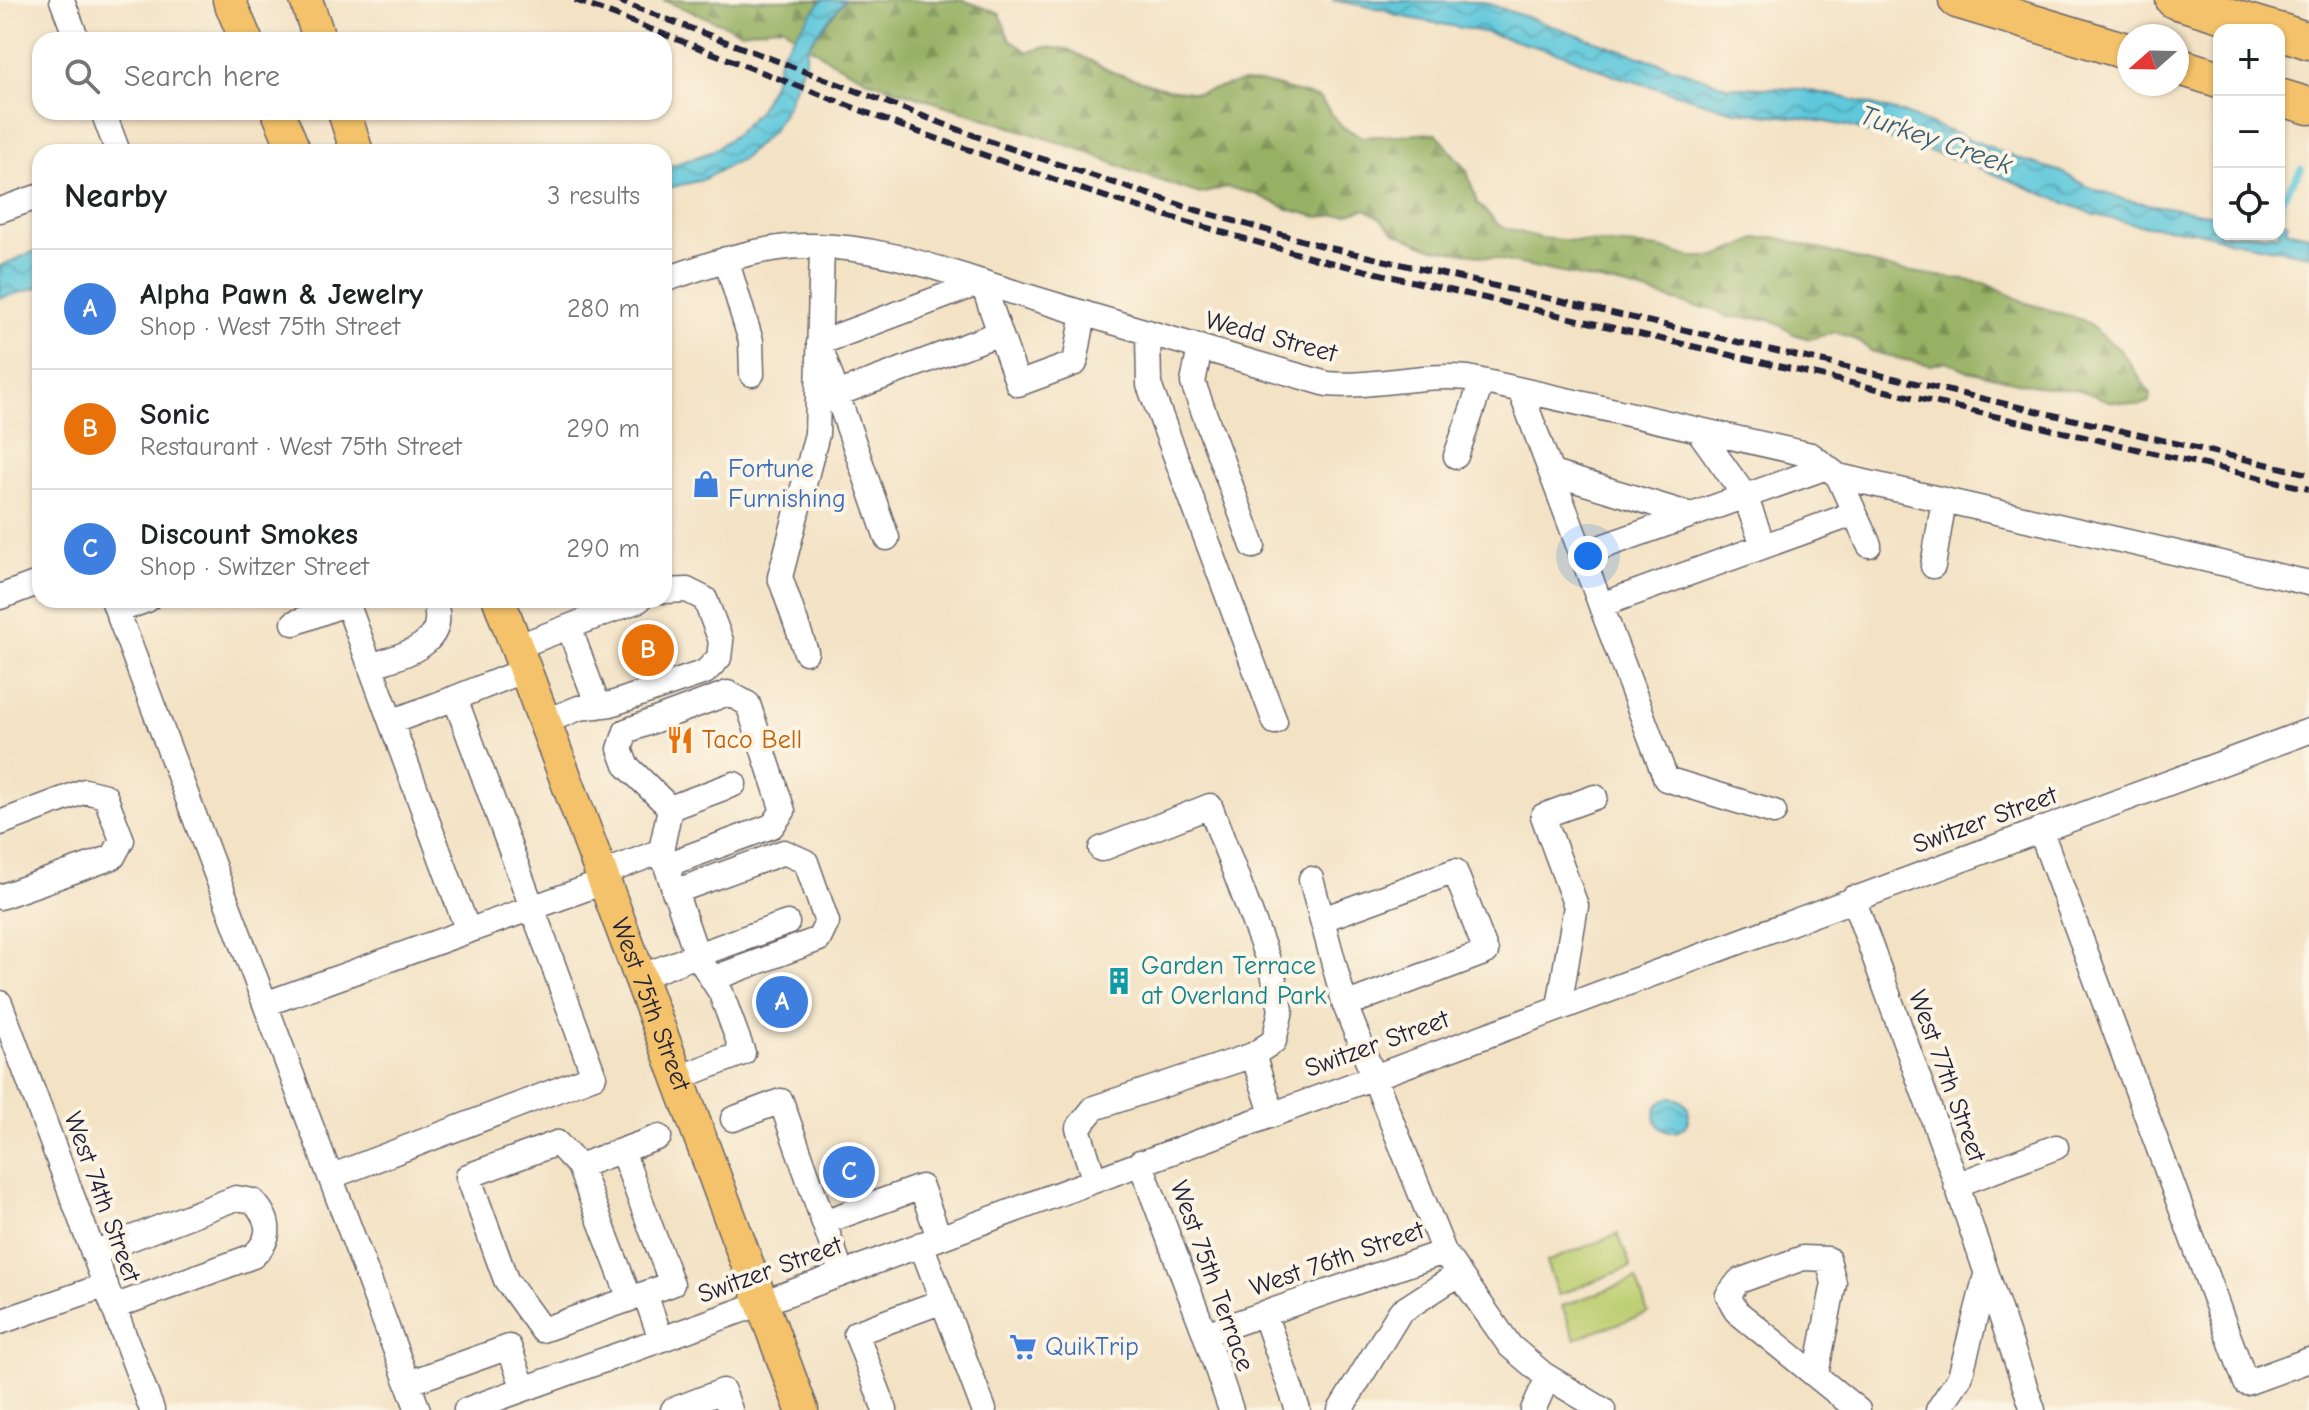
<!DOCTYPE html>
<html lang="en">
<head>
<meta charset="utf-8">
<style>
  :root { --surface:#fff; --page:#f2f2f2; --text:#202124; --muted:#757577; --line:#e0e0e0; --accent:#c8321e }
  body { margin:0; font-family:"Comic Neue",sans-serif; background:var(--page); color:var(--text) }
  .controls { position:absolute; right:24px; top:24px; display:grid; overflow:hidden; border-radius:16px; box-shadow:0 2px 6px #0004 }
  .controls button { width:72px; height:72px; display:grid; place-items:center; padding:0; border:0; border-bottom:2px solid var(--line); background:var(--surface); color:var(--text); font:40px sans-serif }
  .compass { position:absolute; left:2117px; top:24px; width:72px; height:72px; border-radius:50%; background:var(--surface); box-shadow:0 2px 6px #0004; rotate:250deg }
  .you { position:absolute; left:1588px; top:556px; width:28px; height:28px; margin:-20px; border:6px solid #fff; border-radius:50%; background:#1a73e8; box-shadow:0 0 0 12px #1a73e833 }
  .badge { display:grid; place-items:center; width:52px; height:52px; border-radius:50%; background:var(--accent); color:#fff; font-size:26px; font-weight:700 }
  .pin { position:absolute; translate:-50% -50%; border:4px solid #fff; box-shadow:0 2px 8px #0006 }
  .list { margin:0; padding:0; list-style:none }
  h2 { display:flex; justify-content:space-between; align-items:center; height:104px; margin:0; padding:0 32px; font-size:34px }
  h2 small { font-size:26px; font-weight:400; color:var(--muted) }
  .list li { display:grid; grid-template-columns:52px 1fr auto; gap:24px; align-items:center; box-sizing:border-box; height:120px; padding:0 32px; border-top:2px solid var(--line) }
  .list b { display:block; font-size:30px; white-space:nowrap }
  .list p { margin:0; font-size:26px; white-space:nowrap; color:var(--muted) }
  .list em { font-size:26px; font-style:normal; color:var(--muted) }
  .icon { flex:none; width:44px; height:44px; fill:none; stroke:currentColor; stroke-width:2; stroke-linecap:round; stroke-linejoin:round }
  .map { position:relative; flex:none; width:2309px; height:1410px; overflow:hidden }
  .search { position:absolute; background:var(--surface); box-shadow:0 2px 6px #0004; left:32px; top:32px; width:640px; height:88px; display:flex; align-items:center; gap:20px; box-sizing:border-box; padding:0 28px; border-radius:24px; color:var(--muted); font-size:30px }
  .panel { position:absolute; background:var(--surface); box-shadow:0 2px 6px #0004; left:32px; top:144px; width:640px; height:464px; border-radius:24px }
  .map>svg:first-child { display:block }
  .forest { fill:url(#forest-firs); stroke:#5c6a4f; stroke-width:2 }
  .green { fill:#bdce71; stroke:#707856; stroke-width:2 }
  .water { fill:url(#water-waves); stroke:#40758b; stroke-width:2 }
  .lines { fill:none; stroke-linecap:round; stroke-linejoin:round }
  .stream { stroke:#5fc8db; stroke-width:7 }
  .minor-casing { stroke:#6b656b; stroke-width:27 }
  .major-casing { stroke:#6b656b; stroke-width:35 }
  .highway-casing { stroke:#6b656b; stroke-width:39 }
  .minor { stroke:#fff; stroke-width:24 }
  .major { stroke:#f3c26a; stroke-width:32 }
  .highway { stroke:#f3c26a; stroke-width:36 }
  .rail { stroke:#22223b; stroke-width:6; stroke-dasharray:12 6; stroke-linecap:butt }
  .labels { text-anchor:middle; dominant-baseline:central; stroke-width:8; stroke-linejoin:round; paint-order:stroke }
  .street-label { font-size:26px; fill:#22223b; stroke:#fcf5e5 }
  .shop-label { font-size:26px; fill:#366cbe; stroke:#fcf5e5; text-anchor:start }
  .food-label { font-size:26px; fill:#c56008; stroke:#fcf5e5; text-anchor:start }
  .culture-label { font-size:26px; fill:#0d838f; stroke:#fcf5e5; text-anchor:start }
  .water-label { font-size:28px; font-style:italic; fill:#375c73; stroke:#fcf5e5 }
</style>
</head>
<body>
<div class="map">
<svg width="2309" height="1410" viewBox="0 0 2309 1410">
  <defs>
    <pattern id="forest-firs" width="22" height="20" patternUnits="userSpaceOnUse" patternTransform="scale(2)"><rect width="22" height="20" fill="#96b163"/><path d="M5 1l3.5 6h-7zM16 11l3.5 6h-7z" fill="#7a9053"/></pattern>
    <pattern id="water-waves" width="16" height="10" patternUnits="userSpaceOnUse" patternTransform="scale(2)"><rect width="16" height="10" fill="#5fc8db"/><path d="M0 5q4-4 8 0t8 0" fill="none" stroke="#4ea2b3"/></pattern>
  </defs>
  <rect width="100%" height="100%" fill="#fcf5e5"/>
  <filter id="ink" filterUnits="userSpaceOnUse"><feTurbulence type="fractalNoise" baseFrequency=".0125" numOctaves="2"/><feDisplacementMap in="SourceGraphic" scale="16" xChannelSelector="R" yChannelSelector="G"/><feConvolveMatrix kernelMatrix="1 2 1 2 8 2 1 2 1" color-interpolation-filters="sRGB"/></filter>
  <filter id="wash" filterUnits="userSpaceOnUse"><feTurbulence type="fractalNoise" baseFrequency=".006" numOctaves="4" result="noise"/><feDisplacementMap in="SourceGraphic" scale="32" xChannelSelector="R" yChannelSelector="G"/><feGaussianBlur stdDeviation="1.8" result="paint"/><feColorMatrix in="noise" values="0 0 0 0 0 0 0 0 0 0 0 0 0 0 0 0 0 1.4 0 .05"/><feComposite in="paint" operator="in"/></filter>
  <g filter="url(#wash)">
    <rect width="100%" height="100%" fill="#f3e2c4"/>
    <!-- forest -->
    <path class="forest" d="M663 0H963L1000 14 1009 38 1028 52 1045 47 1068 49 1112 72 1168 89 1198 93 1242 82 1264 83 1319 98 1341 126 1362 137 1436 133 1467 171 1477 203 1500 226 1540 238 1660 248 1690 257H1716L1759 238H1779L1893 269 1984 283 2027 303 2083 320 2121 351 2150 393 2149 402 2141 405 2109 401 2080 390 2036 386 1968 371 1946 361 1930 365 1896 358 1871 351 1857 340 1836 332 1810 339 1794 334 1770 319 1727 317 1711 308 1696 307 1628 287 1473 254 1431 248 1395 233 1380 218 1365 209 1349 214 1318 217 1288 209 1258 195 1228 187 1200 194 1132 171 1082 150 870 81 832 62 782 26 742 32Z"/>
    <!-- green -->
    <path class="green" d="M1618 1234 1631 1267 1558 1295 1546 1262Z
      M1636 1279 1648 1313 1575 1339 1562 1306Z"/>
    <!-- water -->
    <path class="water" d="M822 0H845L808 45 805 61 788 104 773 130 742 159 702 180 664 189V168L711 152 736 134 758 111 772 86 781 53Z
      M1332 0 1483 2 1729 87 1801 89 1846 98 1902 113 2026 161 2062 172 2086 186 2125 200 2219 216V234H2279V218L2288 223 2286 230 2309 235V255L2232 241 2195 231 2138 225 2095 215 1970 164 1847 126 1802 118 1734 111 1610 74 1572 57 1484 32 1398 16 1386 10Z
      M40 249V287L0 298V266Z
      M1655 1115a17 17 0 1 1 34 0a17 17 0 1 1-34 0Z"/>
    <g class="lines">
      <!-- stream -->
      <path class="stream" d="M2279 225 2281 201 2301 169"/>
    </g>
  </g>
  <g filter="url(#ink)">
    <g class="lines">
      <!-- minor casing -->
      <g class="minor-casing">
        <path id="minor" d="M62 0 77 40
          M103 112 118 152
          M0 210 40 196
          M726 259 751 341 752 374
          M664 280C710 264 756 247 805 246 881 244 952 274 1023 295 1124 326 1226 355 1327 384 1374 388 1420 373 1468 378L1811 455 1838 476 1869 545
          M1148 332 1149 385 1275 722
          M1000 333 1018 384 1075 363 1084 313
          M1200 347 1193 383 1253 546
          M1520 390 1666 779 1774 812
          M837 394 1000 333 982 282 819 343 887 538
          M1698 430 1745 496 1763 545
          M1456 456 1482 381
          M1552 473 1691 515
          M1838 476 2309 583
          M1582 554 1827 467
          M1933 566 1944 500
          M0 597 40 582
          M113 600 418 1410
          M346 600 468 931
          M1601 605 1842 518 1853 511
          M117 611 147 600
          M294 623 347 603
          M569 627 598 706
          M516 647 639 600
          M806 652 780 577 817 434 822 247
          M371 666C404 654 450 646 434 600
          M391 722 455 698
          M544 722 579 708 611 704 705 672 719 658 721 641 705 599 687 590 664 591
          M0 823 85 791 105 796 122 840 113 857 0 897
          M2040 829 2246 1383 2309 1360
          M1101 849 1210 806 1273 973 1281 1010 1274 1041 1253 1055
          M661 851 670 808 734 784
          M666 865 772 826 783 811 748 704 728 693 626 731 620 749 626 765 670 808
          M601 874 661 851 697 955 787 923
          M1311 879 1345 1005 1444 1252 1510 1346 1543 1374 1603 1410
          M674 892 784 852 806 862 827 922 819 939 712 979
          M1853 898 1950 1165 2033 1410
          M1323 919 1455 871 1486 952 1345 1005
          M640 977 697 955 721 993 743 1053 678 1078
          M0 1003 152 1410
          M265 1004 604 882
          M1559 1007 1576 906 1543 816 1595 797
          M733 1119 781 1101 842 1274
          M622 1151 672 1284 630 1299 579 1166 659 1137
          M1140 1162 1205 1334 1231 1410
          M579 1166 557 1143 468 1176 506 1280 542 1330 630 1299
          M330 1177 594 1076 455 698 525 670
          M1094 1179 1078 1128 1094 1108 1253 1055 1272 1113
          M1956 1185 2056 1147
          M824 1222 921 1187 939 1237
          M921 1244 984 1410
          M93 1253 236 1198 253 1201C271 1220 273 1238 253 1256L114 1307
          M645 1294 661 1339
          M1264 1313 1298 1410
          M0 1322 106 1285
          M1205 1334 1444 1252
          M1816 1375 1834 1283 1828 1259 1803 1258 1739 1281 1728 1295 1736 1311 1858 1410
          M408 1383 509 1347 524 1389
          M466 1410 842 1274 2309 731
          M673 1410 723 1391 730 1410
          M885 1410 856 1333 943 1301
          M1340 1410 1400 1312 1459 1274
          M1533 1410 1548 1377
          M1938 1410 1960 1377 1986 1275"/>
      </g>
      <!-- major casing -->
      <g class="major-casing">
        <g id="major">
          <path d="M229 0 246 40"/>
          <path d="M306 0 320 40"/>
          <path d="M278 112 295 152"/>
          <path d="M344 112 357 152"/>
          <path id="s1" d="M499 600 802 1410"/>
        </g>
      </g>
      <!-- highway casing -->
      <g class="highway-casing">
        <path id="highway" d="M1957 0 2129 52
          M2174 0 2274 30
          M2279 31 2309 41
          M2177 66 2219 79
          M2279 97 2309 106"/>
      </g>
      <!-- minor -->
      <use href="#minor" class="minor"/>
      <!-- major -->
      <use href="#major" class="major"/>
      <!-- highway -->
      <use href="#highway" class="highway"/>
      <!-- rail -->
      <path class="rail" d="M575 0 904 127 1090 192 1190 223 1316 259 2309 489
        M616 0 994 143 1196 210 1322 246 2309 474"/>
    </g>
  </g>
  <!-- icons -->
  <defs>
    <g id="shop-bare" transform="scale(2.16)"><path d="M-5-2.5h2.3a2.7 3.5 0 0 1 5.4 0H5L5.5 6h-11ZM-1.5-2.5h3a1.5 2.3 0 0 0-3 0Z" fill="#3f7fe0" stroke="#fcf5e5" stroke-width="2.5" paint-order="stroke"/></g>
    <g id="restaurant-bare" transform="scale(2.16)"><path d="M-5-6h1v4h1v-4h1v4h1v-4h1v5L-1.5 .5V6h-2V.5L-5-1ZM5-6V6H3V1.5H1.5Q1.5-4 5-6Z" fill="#e8710a" stroke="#fcf5e5" stroke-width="2.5" paint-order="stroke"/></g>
    <g id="building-bare" transform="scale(2.16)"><path d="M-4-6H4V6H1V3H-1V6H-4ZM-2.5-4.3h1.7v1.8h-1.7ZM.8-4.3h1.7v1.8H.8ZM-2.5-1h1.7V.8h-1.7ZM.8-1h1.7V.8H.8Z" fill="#0f9aa8" stroke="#fcf5e5" stroke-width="2.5" paint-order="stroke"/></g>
    <g id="supermarket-bare" transform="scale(2.16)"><path d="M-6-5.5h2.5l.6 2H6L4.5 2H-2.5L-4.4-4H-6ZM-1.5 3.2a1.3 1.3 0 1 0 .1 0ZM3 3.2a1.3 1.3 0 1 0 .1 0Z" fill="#3f7fe0" stroke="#fcf5e5" stroke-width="2.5" paint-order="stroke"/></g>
  </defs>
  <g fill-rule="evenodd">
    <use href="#shop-bare" x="706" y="484"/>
    <use href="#restaurant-bare" x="680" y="740"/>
    <use href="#building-bare" x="1119" y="981"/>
    <use href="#supermarket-bare" x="1023" y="1347"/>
  </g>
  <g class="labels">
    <!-- street labels -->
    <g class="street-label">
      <text transform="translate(1271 337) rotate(15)">Wedd Street</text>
      <text transform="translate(1985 820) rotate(-20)">Switzer Street</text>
      <text stroke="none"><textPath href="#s1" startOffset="432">West 75th Street</textPath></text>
      <text transform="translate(1377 1044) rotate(-20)">Switzer Street</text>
      <text transform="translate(1947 1076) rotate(70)">West 77th Street</text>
      <text transform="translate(102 1197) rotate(70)">West 74th Street</text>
      <text transform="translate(1337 1259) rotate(-19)">West 76th Street</text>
      <text transform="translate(770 1270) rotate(-20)">Switzer Street</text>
      <text transform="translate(1212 1276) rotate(70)">West 75th Terrace</text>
    </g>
    <!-- shop labels -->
    <g class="shop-label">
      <text x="728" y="469">Fortune<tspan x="728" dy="30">Furnishing</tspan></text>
      <text x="1045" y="1347">QuikTrip</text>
    </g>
    <!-- food labels -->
    <g class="food-label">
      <text x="702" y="740">Taco Bell</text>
    </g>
    <!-- culture labels -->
    <g class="culture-label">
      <text x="1141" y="966">Garden Terrace<tspan x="1141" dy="30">at Overland Park</tspan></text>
    </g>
    <!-- water labels -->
    <g class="water-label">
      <text transform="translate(1936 140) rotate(19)">Turkey Creek</text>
    </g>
  </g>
</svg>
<div class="controls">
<button>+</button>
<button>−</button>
<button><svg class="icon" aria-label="locate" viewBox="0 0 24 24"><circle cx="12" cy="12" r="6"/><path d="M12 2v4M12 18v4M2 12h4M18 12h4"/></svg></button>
</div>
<svg class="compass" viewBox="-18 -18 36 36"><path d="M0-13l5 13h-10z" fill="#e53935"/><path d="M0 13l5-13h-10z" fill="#757577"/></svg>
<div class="you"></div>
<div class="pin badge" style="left:782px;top:1002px;background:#3f7fe0">A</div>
<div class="pin badge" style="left:648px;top:650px;background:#e8710a">B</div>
<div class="pin badge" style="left:849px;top:1172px;background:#3f7fe0">C</div>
<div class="search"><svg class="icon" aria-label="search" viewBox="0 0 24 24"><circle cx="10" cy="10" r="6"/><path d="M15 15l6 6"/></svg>Search here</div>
<section class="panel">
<h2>Nearby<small>3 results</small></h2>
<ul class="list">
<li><span class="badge" style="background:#3f7fe0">A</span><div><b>Alpha Pawn &amp; Jewelry</b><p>Shop · West 75th Street</p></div><em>280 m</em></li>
<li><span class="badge" style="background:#e8710a">B</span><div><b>Sonic</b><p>Restaurant · West 75th Street</p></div><em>290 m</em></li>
<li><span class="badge" style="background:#3f7fe0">C</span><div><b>Discount Smokes</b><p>Shop · Switzer Street</p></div><em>290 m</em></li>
</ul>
</section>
</div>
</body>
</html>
